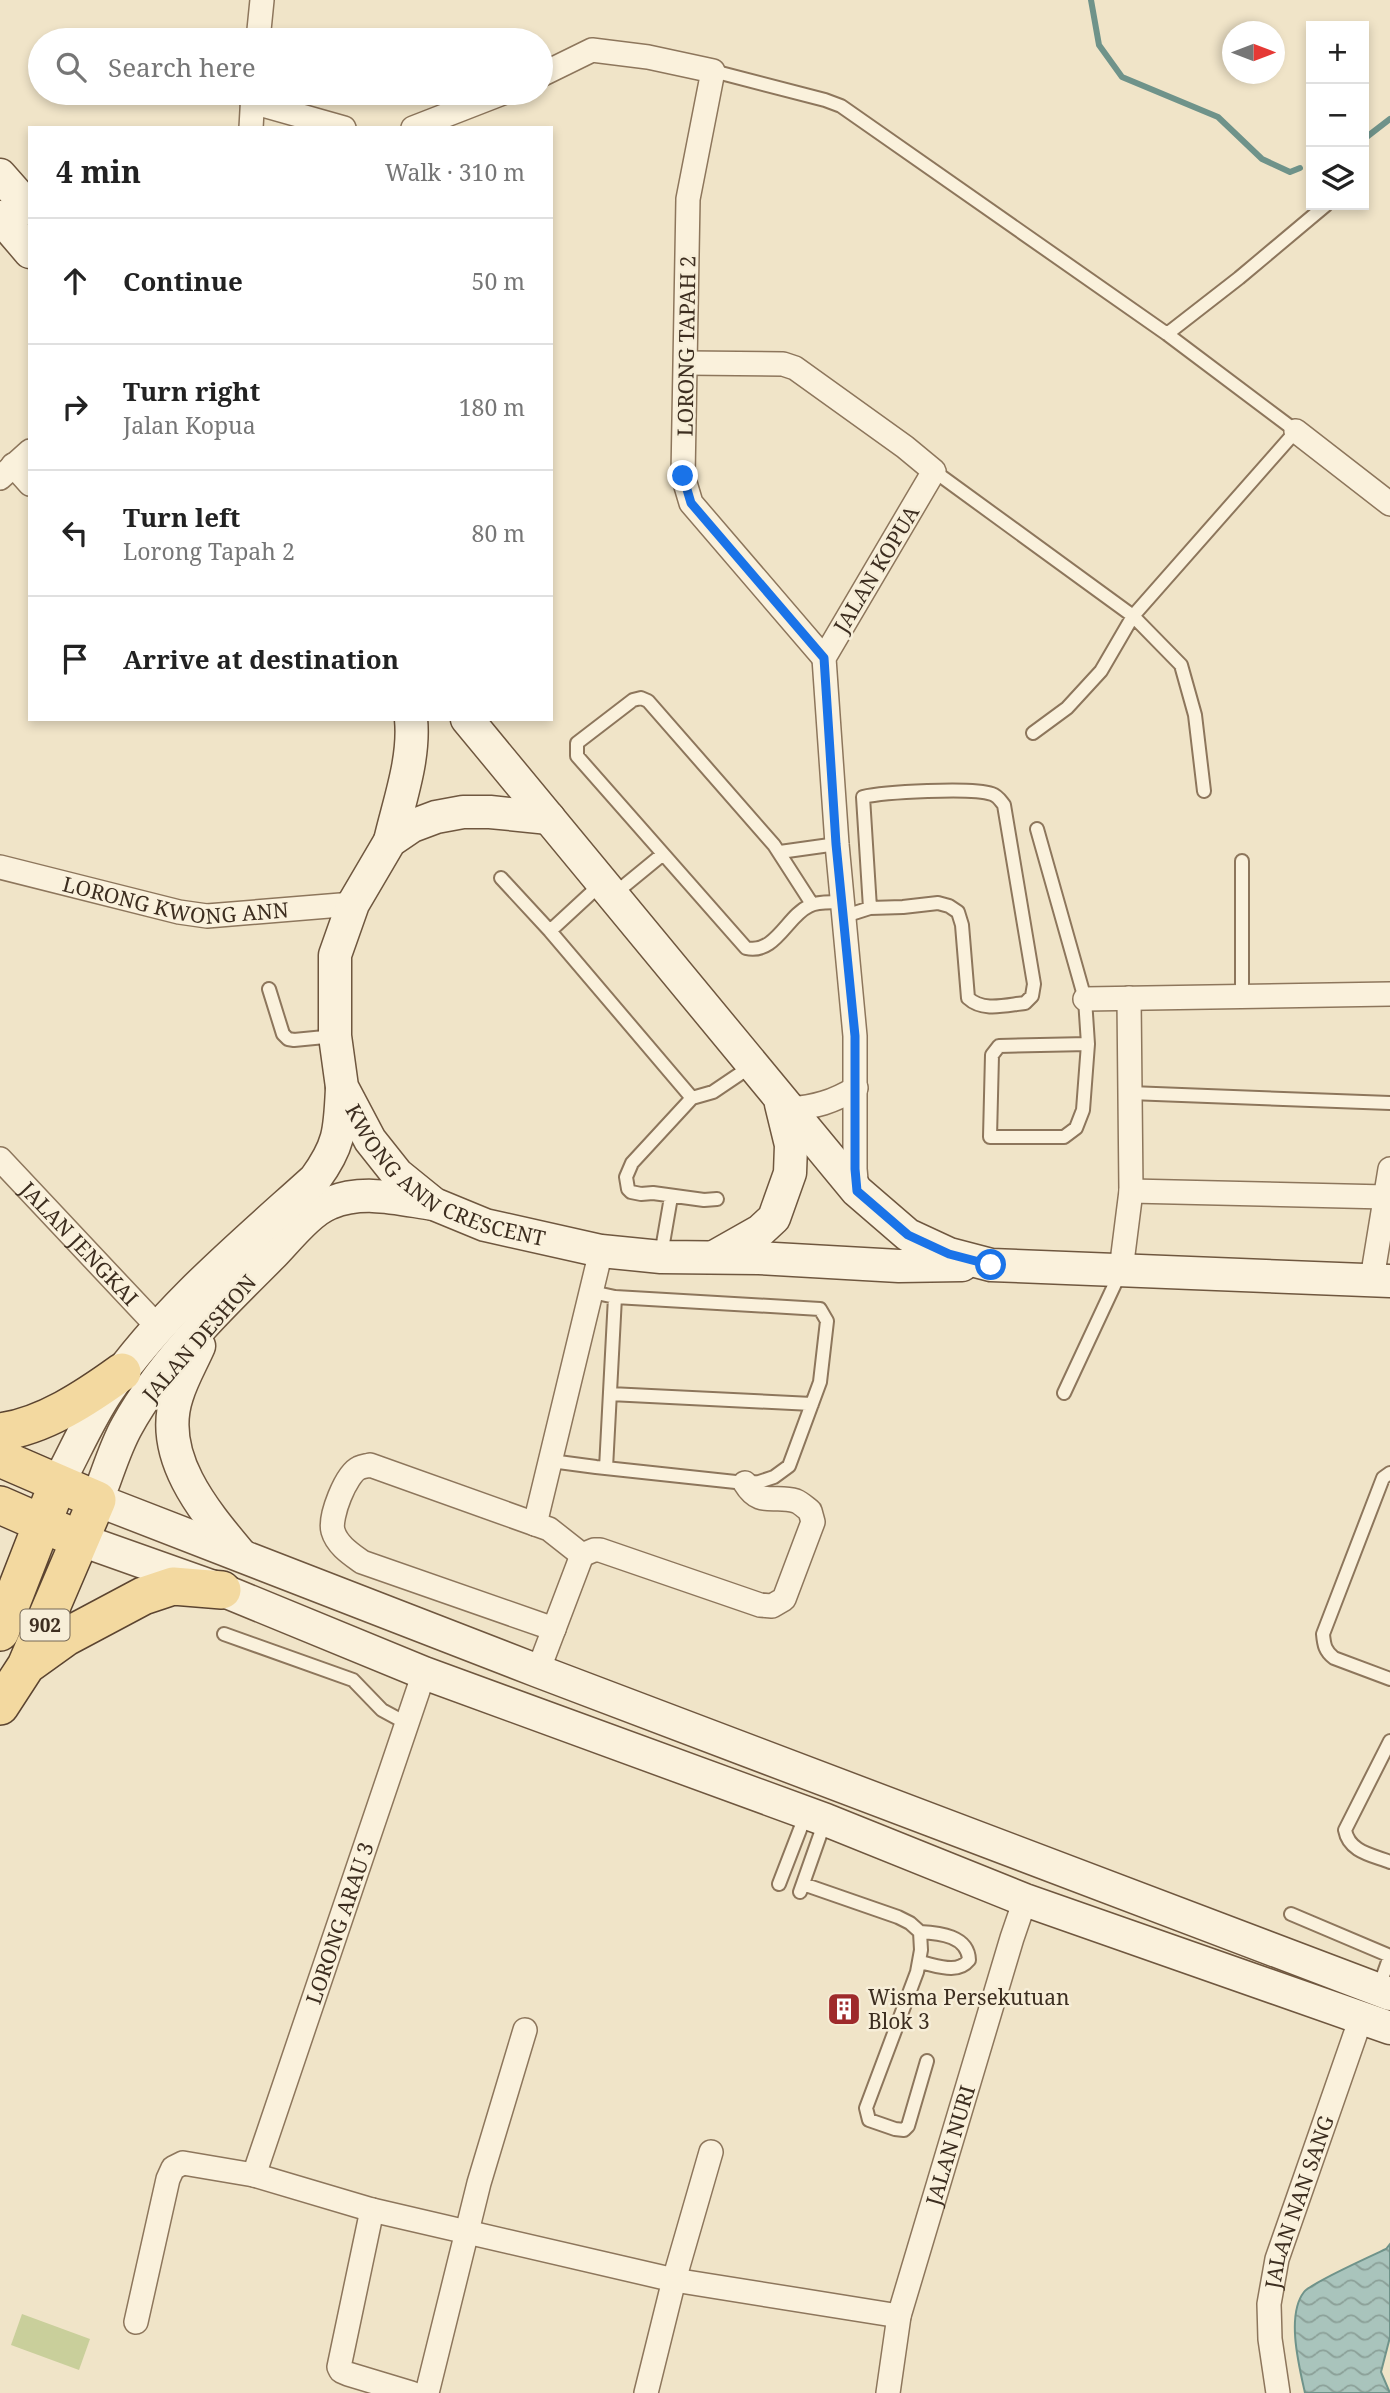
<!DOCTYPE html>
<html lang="en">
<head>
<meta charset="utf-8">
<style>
  :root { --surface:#fff; --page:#f2f2f2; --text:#222; --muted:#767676; --line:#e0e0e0 }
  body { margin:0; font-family:"Noto Serif",serif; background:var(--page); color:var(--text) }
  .controls { position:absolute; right:21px; top:21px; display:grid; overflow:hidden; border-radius:0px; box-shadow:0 4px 10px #0003 }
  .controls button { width:63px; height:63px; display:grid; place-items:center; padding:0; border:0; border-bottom:2px solid var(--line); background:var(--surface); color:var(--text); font:35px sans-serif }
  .compass { position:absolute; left:1222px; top:21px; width:63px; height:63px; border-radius:50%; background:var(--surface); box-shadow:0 4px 10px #0003; rotate:90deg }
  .stop { position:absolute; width:21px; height:21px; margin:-16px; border:5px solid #1a73e8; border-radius:50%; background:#fff }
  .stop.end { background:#1a73e8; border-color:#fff; box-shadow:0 2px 7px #0008 }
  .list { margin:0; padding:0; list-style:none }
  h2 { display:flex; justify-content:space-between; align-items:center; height:91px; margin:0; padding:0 28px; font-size:30px }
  h2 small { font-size:23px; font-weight:400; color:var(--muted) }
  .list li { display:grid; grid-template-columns:46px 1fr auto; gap:21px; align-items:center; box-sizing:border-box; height:126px; padding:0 28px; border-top:2px solid var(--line) }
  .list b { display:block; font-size:26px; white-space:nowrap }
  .list p { margin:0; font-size:23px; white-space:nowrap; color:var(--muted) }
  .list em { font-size:23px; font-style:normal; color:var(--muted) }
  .icon { flex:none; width:38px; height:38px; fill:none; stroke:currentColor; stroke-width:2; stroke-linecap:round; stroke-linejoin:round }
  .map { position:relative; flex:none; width:1390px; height:2393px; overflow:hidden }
  .search { position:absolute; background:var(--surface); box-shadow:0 4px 10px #0003; left:28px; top:28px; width:525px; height:77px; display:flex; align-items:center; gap:18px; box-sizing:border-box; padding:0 24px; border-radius:38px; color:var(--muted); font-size:26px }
  .panel { position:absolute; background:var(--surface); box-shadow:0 4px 10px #0003; left:28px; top:126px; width:525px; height:595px; border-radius:0px }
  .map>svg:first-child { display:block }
  .park { fill:#c9cf9b }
  .water { fill:url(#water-waves); stroke:#6f938a; stroke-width:2 }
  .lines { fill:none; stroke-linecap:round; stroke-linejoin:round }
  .stream { stroke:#6f938a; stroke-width:6 }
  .lane-casing { stroke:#8d765c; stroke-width:16 }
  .street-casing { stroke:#8d765c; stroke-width:26 }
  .secondary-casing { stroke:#6f573f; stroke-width:35 }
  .primary-casing { stroke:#5b4430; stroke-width:40 }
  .lane { stroke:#faf1dc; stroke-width:12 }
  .street { stroke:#faf1dc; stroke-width:23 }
  .secondary { stroke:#faf1dc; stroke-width:32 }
  .primary { stroke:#f3d9a0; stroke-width:37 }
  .route { stroke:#1a73e8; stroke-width:9 }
  .labels { text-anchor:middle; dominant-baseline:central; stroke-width:5; stroke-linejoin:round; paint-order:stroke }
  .shield { fill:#f7eed8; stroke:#756857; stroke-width:2 }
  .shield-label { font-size:19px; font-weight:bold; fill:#3d2e20 }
  .street-label { font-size:21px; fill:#3d2e20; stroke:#f7eed8 }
  .poi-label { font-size:21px; fill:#3d2e20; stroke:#f7eed8; text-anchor:start }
</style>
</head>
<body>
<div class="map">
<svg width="1390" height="2393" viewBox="0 0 1390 2393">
  <defs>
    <pattern id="water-waves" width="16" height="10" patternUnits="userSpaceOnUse" patternTransform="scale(1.75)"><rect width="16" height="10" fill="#a9c4bc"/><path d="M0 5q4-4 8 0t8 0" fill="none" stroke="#8ba098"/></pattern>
  </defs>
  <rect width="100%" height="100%" fill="#f0e4c8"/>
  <!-- park -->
  <path class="park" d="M22 2314 90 2339 79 2370 11 2345Z"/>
  <!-- water -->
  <path class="water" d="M1390 2244V2337L1381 2372 1390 2393H1305C1299 2366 1286 2315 1304 2292 1311 2283 1371 2256 1386 2249Z"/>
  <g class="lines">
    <!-- stream -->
    <path class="stream" d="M1091 0 1099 45 1122 77 1218 117 1262 159 1290 172 1300 168
      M1364 139 1390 119"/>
    <!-- lane casing -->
    <g class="lane-casing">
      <path id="lane" d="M713 71 825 100 841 106 1167 334 1296 431 1133 616 1101 671 1067 708 1033 733
        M1167 334 1239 278 1326 205
        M934 471 1133 616 1181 665 1195 715 1204 791
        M1037 829 1085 999 1088 1044 1083 1110 1076 1128 1064 1137H990L992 1055 999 1046 1088 1044
        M780 852 837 844
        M1242 861V996
        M501 878 550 931 692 1098 713 1092 753 1065
        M613 895 663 854
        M812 904 774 845 648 701 641 698 633 700 577 743V756L746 948C775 955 787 916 809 906 818 901 832 903 842 902
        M845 916 870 908 903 907 938 903 949 906 958 912 962 925 968 998C983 1012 1006 1005 1025 1003L1032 996 1034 984 1004 805C1000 800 998 796 992 794 972 787 883 792 863 797L870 908
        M550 931 602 883
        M269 989 283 1034 288 1039 294 1040 335 1036
        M1130 1093 1390 1103
        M692 1098 632 1163 626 1177 628 1189 631 1192 641 1194 653 1193 704 1200 717 1199
        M661 1255 671 1197
        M1064 1393 1120 1273
        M610 1394 812 1404
        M551 1461 596 1467 745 1483 759 1482 774 1477 789 1466 820 1382 827 1321 820 1309 615 1297 592 1292
        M606 1468 615 1297
        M1390 1473 1383 1478 1323 1634C1324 1645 1325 1651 1334 1658L1390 1679
        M224 1634 353 1680 382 1710 406 1723
        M1390 1741 1345 1830C1349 1852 1372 1855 1390 1862
        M779 1884 806 1814
        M803 1884 898 1917 910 1923 920 1932 921 1950 917 1972 866 2108 869 2120 895 2129 904 2130 908 2126 927 2061
        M800 1892 825 1821
        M1291 1914 1390 1956
        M919 1962C936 1965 957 1975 969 1960 968 1936 940 1933 920 1932
        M1378 1990 1390 1956"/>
    </g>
    <!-- street casing -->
    <g class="street-casing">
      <g id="street">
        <path d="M258 40 262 0"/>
        <path d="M541 75 592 50 648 57 713 71 688 199 683 476 691 503 824 658"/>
        <path d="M252 102 344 128"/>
        <path d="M251 128 253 93"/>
        <path d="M413 128 503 93"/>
        <path d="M686 363 783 364 795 368 905 447 934 471 824 658 837 844 855 1036V1169L857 1191"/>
        <path d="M1296 431 1390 504"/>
        <path d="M13 465 30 484"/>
        <path d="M0 478 30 451"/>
        <path id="s1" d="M0 867 179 912 207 916 353 904"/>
        <path d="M1085 999 1390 994"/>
        <path d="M789 1109C815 1107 833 1102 856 1088"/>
        <path id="s2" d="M0 1159 158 1327"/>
        <path d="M1131 1191 1386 1197"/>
        <path d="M1121 1270 1131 1191 1129 998"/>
        <path d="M1372 1279 1390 1169"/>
        <path d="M535 1524 601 1251"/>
        <path d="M582 1555 594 1550H600L760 1605 772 1606 784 1599 813 1522 810 1511C806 1508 801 1503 796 1501 774 1494 760 1508 745 1483"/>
        <path d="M554 1629 362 1562C351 1554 337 1545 333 1531 329 1517 346 1474 359 1468 363 1466 367 1466 370 1465L549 1529 582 1555"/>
        <path d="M538 1671 582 1555"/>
        <path id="s3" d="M254 2175 424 1673"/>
        <path d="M372 2210 339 2367 341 2371 348 2374 411 2393"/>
        <path d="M136 2322 168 2179 173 2168 183 2163 254 2175 372 2210 674 2280 899 2316"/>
        <path d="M424 2393 428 2389 479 2183 525 2030"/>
        <path d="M646 2393 674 2280 711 2152"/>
        <path id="s4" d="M888 2393 899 2316 1012 1938 1025 1900"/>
        <path id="s5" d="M1278 2393 1270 2339 1269 2304 1277 2259 1361 2018"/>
      </g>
    </g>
    <!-- secondary casing -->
    <g class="secondary-casing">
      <g id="secondary">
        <path d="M0 175 30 209"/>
        <path d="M0 217 30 252"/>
        <path d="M467 719 857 1191 908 1235 949 1254 991 1265 1390 1281"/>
        <path id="s6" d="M549 818 490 812H463L436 817 412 826 390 841 353 904 335 955V1036L342 1087 370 1140 397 1174 434 1204 485 1225 601 1251 661 1257 759 1258 899 1266 962 1265"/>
        <path d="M390 841C399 802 415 759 411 719"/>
        <path d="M434 1204C399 1199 364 1189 330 1203 309 1211 286 1241 271 1256 219 1308 163 1361 127 1426 114 1449 107 1476 97 1500L538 1671 1390 1994"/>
        <path d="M714 1257 760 1231 774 1218 790 1173 791 1145 781 1104"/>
        <path d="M199 1346C192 1362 182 1379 177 1396 157 1456 205 1512 241 1555"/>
        <path d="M58 1483C75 1452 89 1418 109 1389 166 1308 242 1245 315 1179 340 1145 340 1130 342 1088"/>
        <path d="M81 1540 222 1590 424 1673 826 1820 1025 1900 1390 2028"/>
      </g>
    </g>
    <!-- primary casing -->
    <g class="primary-casing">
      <path id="primary" d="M0 1432C44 1426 86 1398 122 1372
        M0 1458 97 1500 26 1666 0 1706
        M0 1505 64 1533
        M0 1632 58 1483
        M27 1665 66 1637 143 1596 173 1586 222 1590"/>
    </g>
    <!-- lane -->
    <use href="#lane" class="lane"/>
    <!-- street -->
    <use href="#street" class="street"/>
    <!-- secondary -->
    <use href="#secondary" class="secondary"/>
    <!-- primary -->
    <use href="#primary" class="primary"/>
  </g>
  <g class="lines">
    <!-- route -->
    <path class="route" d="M683 476 691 503 824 658 836 844 855 1036V1169L857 1191 908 1235 949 1254 991 1265"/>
  </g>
  <!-- icons -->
  <defs>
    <g id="building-square" transform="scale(1.75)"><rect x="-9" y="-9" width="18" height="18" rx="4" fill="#9e2a2b" stroke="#f7eed8"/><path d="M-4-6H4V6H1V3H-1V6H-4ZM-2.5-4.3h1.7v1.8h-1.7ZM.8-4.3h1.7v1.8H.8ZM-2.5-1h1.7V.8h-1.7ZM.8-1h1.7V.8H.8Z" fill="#fff"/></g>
  </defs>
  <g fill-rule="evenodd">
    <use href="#building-square" x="844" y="2009"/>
  </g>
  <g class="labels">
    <!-- shield labels -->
    <rect class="shield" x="20.5" y="1609.5" width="49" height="31" rx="5"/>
    <g class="shield-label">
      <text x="45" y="1625">902</text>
    </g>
    <!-- street labels -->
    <g class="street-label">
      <text transform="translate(686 346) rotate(-89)">LORONG TAPAH 2</text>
      <text transform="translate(876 569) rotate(-59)">JALAN KOPUA</text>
      <text stroke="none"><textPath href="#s1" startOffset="180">LORONG KWONG ANN</textPath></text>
      <text stroke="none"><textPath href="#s6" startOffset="570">KWONG ANN CRESCENT</textPath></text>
      <text stroke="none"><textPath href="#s2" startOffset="116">JALAN JENGKAI</textPath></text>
      <text transform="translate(199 1338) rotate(-49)">JALAN DESHON</text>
      <text stroke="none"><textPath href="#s3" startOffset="266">LORONG ARAU 3</textPath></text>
      <text stroke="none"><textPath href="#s4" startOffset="256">JALAN NURI</textPath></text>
      <text stroke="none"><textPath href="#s5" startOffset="196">JALAN NAN SANG</textPath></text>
    </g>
    <!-- poi labels -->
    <g class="poi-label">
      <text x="868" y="1997">Wisma Persekutuan<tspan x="868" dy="24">Blok 3</tspan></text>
    </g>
  </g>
</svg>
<div class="controls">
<button>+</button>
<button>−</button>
<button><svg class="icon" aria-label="layers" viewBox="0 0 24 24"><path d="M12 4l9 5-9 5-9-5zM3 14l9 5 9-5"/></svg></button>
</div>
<svg class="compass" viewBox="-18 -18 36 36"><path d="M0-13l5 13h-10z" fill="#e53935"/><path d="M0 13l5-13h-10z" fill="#767676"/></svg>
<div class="stop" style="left:991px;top:1265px"></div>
<div class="stop end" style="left:683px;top:476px"></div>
<div class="search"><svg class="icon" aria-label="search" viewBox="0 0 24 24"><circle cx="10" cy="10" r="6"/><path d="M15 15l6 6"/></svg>Search here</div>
<section class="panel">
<h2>4 min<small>Walk · 310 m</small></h2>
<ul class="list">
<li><svg class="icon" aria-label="ahead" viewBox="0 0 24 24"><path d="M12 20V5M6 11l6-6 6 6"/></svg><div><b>Continue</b></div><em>50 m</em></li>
<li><svg class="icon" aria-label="right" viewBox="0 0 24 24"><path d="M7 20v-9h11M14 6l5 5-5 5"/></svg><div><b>Turn right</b><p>Jalan Kopua</p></div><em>180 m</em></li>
<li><svg class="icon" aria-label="left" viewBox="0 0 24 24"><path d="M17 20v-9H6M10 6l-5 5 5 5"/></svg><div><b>Turn left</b><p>Lorong Tapah 2</p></div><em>80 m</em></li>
<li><svg class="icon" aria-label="arrive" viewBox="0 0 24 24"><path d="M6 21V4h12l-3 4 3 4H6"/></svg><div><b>Arrive at destination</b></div></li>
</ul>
</section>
</div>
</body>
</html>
